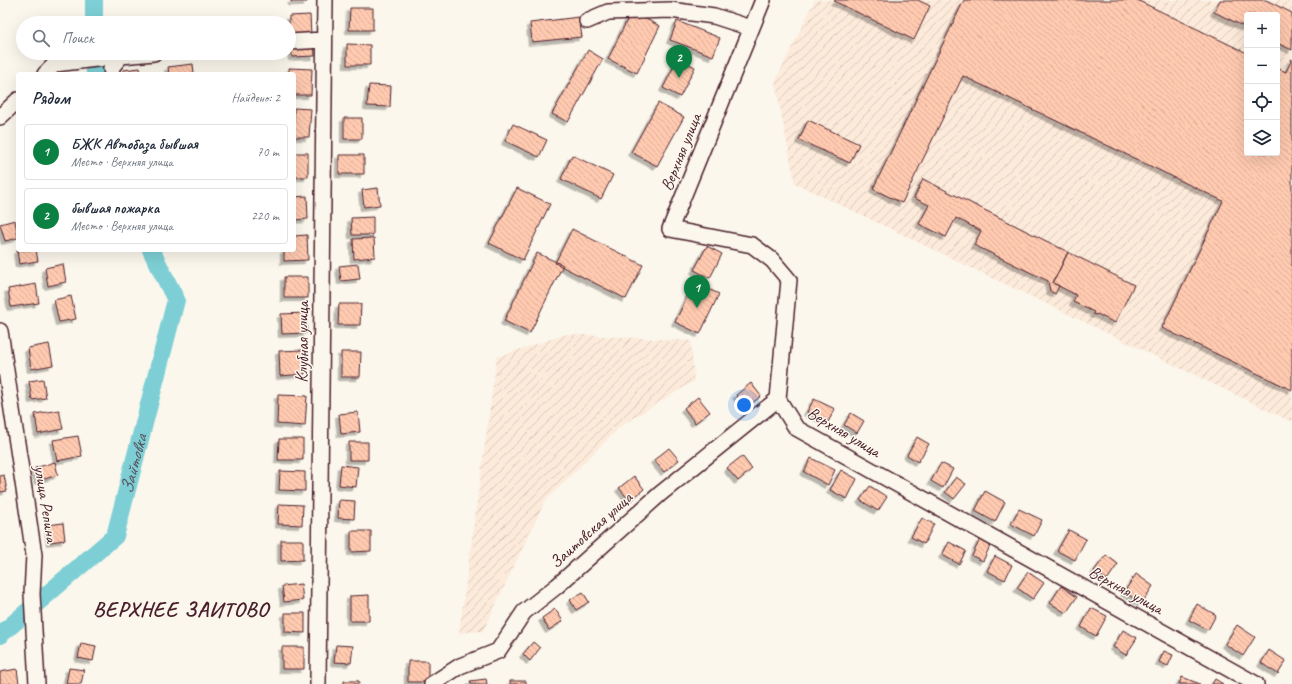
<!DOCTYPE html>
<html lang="ru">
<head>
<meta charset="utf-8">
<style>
  :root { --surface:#fff; --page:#f6f6f7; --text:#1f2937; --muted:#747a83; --line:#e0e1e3; --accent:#0b8043 }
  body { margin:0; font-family:Caveat,sans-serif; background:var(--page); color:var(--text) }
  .controls { position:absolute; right:12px; top:12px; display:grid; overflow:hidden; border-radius:4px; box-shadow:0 4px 16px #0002 }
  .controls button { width:36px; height:36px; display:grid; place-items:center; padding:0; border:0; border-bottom:1px solid var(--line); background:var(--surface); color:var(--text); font:20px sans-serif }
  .you { position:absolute; left:744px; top:405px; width:14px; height:14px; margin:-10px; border:3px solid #fff; border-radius:50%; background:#1a73e8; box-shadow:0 0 0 6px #1a73e833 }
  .badge { display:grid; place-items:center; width:26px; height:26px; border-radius:50%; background:var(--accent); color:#fff; font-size:13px; font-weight:700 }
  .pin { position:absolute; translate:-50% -33px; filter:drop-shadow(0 1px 2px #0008) }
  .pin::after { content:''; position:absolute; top:21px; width:14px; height:12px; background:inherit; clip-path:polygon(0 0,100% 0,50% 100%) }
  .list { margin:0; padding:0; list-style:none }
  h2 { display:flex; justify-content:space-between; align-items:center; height:52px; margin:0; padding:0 16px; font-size:17px }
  h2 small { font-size:13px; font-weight:400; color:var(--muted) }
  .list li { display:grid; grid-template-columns:26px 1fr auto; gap:12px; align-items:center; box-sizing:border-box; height:56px; margin:0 8px 8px; padding:0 8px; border:1px solid var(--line); border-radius:4px }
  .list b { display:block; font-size:15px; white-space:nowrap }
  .list p { margin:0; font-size:13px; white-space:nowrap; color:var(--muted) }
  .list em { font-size:13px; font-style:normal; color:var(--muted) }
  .icon { flex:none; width:22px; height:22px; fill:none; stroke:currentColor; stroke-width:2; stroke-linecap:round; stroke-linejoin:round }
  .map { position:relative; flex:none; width:1292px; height:684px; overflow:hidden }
  .search { position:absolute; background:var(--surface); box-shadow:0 4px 16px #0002; left:16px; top:16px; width:280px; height:44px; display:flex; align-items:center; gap:10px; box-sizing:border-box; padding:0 14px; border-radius:22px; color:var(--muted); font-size:15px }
  .panel { position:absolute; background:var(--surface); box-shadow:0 4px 16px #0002; left:16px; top:72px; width:280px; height:180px; border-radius:4px }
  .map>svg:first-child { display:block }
  .industrial { fill:url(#industrial-furrows); fill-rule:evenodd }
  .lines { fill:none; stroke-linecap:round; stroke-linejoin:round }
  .river { stroke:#7dcfd5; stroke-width:18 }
  .building { fill:url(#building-back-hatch); stroke:#4a1f2b; filter:url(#shadow) }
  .minor-casing { stroke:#4a1f2b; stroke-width:18 }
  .minor { stroke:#fbf7ec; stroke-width:15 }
  .labels { text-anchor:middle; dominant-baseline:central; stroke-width:3; stroke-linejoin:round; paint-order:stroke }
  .street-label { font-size:17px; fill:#4a1f2b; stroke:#fbf7ec }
  .water-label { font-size:18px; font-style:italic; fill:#59545e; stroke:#fbf7ec }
  .district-label { font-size:21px; font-weight:bold; letter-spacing:1px; fill:#4a1f2b; stroke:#fbf7ec }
</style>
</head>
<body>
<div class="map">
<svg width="1292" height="684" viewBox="0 0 1292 684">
  <defs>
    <pattern id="industrial-furrows" width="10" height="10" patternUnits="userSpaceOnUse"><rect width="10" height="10" fill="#fceada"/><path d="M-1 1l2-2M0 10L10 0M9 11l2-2" fill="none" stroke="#dac8bb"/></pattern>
    <pattern id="building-back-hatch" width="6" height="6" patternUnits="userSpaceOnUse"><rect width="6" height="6" fill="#ffcab0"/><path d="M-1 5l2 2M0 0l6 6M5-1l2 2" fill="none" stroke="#dcad98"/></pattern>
    <filter id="shadow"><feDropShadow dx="-3.5" dy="3.5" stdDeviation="0" flood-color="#0004"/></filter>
  </defs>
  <rect width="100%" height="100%" fill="#fbf7ec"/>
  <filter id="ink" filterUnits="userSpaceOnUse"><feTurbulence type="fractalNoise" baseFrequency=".025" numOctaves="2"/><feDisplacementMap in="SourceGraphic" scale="8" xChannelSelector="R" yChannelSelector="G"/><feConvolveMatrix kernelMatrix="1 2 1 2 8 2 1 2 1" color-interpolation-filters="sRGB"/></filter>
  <g filter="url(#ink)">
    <!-- industrial -->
    <path class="industrial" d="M815 0H1292V422L795 183 775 82ZM1247 15H1277V153H1247Z
      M567 334 691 341 694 381 622 425 545 501 483 631 459 633 497 357Z"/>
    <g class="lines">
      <!-- river -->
      <g class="river">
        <path d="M94 0V23"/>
        <path d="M94 53 95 74"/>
        <path id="s1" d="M0 635 115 536 176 300 151 250"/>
      </g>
    </g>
    <!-- building -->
    <path class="building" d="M291 0H307V2H291Z
      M835 0H918L930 6 914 40 834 1Z
      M964 0H1137L1247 53V153H1277V68L1286 72 1292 59V390L1162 328 1223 201 963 76 902 203 873 189Z
      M1220 0H1266L1292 13V50L1277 43V15H1247V28L1214 12Z
      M350 8H373V30H349Z
      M631 12 660 26 637 73 608 59Z
      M310 15 311 35 289 36V16Z
      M579 17 582 37 532 42 530 23Z
      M677 21 720 38 713 56 670 40Z
      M314 42 315 56 292 57 291 43Z
      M347 44 370 45V65H347Z
      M588 50 603 59 568 122 552 114Z
      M678 58 695 67 680 97 663 88Z
      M193 64 194 74H169L168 67Z
      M140 68 141 74H123V70Z
      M289 68 312 69 311 95H294V74H289Z
      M369 85 391 86 390 107 367 106Z
      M658 103 684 117 657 166 631 152Z
      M294 108 311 109 309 137H294Z
      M344 118H362V139H344Z
      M808 120 859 144 850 163 799 140Z
      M513 124 547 140 539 157 505 141Z
      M294 153H308V177H294Z
      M339 155H364V174H339Z
      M572 155 613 175 601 199 561 179Z
      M923 179 1068 252 1053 283 1059 286 1055 294 1050 291 1048 281 974 245 981 231 956 218 946 237 919 224 929 205 914 198Z
      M378 188 380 205 364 207 362 190Z
      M517 188 550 204 523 260 489 243Z
      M307 196 308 219 294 220V197Z
      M373 217V235H352L351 218Z
      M15 220 18 238 5 241 0 224Z
      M572 229 643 265 626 299 555 263Z
      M307 235 308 260 284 261V250H294V236Z
      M374 238 375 257 354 259 353 239Z
      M707 246 722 254 710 278 694 270Z
      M17 250H36L38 261 19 264Z
      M1068 252 1134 285 1115 323 1097 314 1096 315 1093 314 1094 312 1073 302 1076 295 1053 283Z
      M537 253 563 265 530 333 504 321Z
      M63 264 66 282 48 286 45 268Z
      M358 264 360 279 341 281 339 266Z
      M284 277H308V298H284Z
      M694 282 719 294 700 334 675 322Z
      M36 284 39 303 11 307 8 289Z
      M71 296 76 319 59 322 54 300Z
      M339 304H361L360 325H338Z
      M306 313 307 333 282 334 281 314Z
      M49 344 53 365 31 369 28 348Z
      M304 350 305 374 280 376 279 351Z
      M341 352H361L360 377H341Z
      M43 379 46 398 32 400 29 381Z
      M751 383 761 396 746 408 736 395Z
      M278 395 307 396 305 426 277 424Z
      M698 397 710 412 695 423 684 408Z
      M814 399 835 409 828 422 807 412Z
      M59 410 63 429 38 434 35 414Z
      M358 412 360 432 341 434 339 414Z
      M851 413 864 421 857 433 844 425Z
      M78 436 82 456 57 461 53 440Z
      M917 437 929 444 918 462 907 455Z
      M279 439H303V460H278Z
      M349 442H368V460H349Z
      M669 448 679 460 664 472 654 460Z
      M742 456 752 469 738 481 727 468Z
      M811 458 835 470 828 485 804 472Z
      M55 462 58 475 38 481 35 468Z
      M941 463 953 469 943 488 931 481Z
      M341 465 358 467 356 487 339 485Z
      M841 470 857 479 847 499 830 490Z
      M280 471 305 472V491L279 490Z
      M4 475 7 491 0 492V476Z
      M634 476 644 489 630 501 619 488Z
      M956 477 966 484 954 499 945 492Z
      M870 486 887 497 878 511 860 500Z
      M985 491 1005 502 995 522 975 511Z
      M339 500 355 501 354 519 338 518Z
      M279 504 303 505 302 525 278 524Z
      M1019 509 1042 520 1034 536 1011 524Z
      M922 518 934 524 924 544 911 537Z
      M63 523 65 540 50 542 48 525Z
      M1069 530 1086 539 1075 560 1057 551Z
      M351 531H371V551L351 552Z
      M980 539 991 544 983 561 972 556Z
      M281 540H303V560L281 561Z
      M949 542 966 551 959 564 942 555Z
      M1106 555 1118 564 1107 580 1094 571Z
      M995 556 1012 565 1005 580 987 571Z
      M1028 572 1044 583 1033 599 1017 588Z
      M1136 574 1153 586 1142 603 1124 592Z
      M301 584 303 600 284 602 282 586Z
      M1061 586 1077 597 1066 613 1050 603Z
      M583 592 589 602 576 610 570 600Z
      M369 595V621H350V596Z
      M1197 604 1216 615 1208 630 1189 620Z
      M1091 608 1107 616 1096 636 1081 627Z
      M555 609 563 621 549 630 542 618Z
      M285 613H305V633L285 632Z
      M1237 625 1255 637 1243 656 1225 644Z
      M1123 630 1137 638 1126 655 1113 647Z
      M533 642 540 648 530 661 523 654Z
      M81 643 96 646 93 661 78 658Z
      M336 645 353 646 351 663 334 662Z
      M282 647H304V669H282Z
      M1269 650 1286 661 1278 674 1261 663Z
      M1164 651 1173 655 1168 666 1159 662Z
      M408 661H428V682H408Z
      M69 668 84 670 81 684H66Z
      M17 669 19 684H0V672Z
      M1182 677 1200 684H1179Z
      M486 679 487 684H471L470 681Z
      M1215 679 1223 684H1212Z
      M344 681H359V684H344Z
      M510 681H526V684H510Z"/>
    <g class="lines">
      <!-- minor casing -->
      <g class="minor-casing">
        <path id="minor" d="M763 0 670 229 752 245 772 260 789 280 778 399 796 428 1256 684
          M587 21 608 12 670 10 714 16 751 28
          M289 42 323 40
          M45 74 55 64 121 56 154 53
          M112 74 111 68 121 56
          M0 117 18 100
          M0 331 34 555 32 594 37 684
          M318 684 325 0
          M432 684 460 666 498 651 524 612 557 586 660 494 778 399"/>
      </g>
      <!-- minor -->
      <use href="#minor" class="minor"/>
    </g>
  </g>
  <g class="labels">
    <!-- street labels -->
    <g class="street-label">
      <text transform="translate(681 152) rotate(-68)">Верхняя улица</text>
      <text transform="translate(302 342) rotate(-90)">Клубная улица</text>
      <text transform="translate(844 432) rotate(31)">Верхняя улица</text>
      <text transform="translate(46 504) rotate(81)">улица Репина</text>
      <text transform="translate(591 530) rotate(-42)">Заитовская улица</text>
      <text transform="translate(1126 590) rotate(29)">Верхняя улица</text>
    </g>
    <!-- water labels -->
    <g class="water-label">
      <text stroke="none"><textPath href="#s1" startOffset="226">Зайтовка</textPath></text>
    </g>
    <!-- district labels -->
    <g class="district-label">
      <text x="181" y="609">ВЕРХНЕЕ ЗАИТОВО</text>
    </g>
  </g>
</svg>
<div class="controls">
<button>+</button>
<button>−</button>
<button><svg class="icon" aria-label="locate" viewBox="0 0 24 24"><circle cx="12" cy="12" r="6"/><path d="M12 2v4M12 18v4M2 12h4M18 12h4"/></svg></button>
<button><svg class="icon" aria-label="layers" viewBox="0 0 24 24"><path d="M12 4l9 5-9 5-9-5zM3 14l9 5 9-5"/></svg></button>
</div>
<div class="you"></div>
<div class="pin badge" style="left:697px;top:308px">1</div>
<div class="pin badge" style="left:679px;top:78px">2</div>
<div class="search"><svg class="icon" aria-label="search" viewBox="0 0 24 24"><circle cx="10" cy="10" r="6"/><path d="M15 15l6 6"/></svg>Поиск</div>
<section class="panel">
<h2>Рядом<small>Найдено: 2</small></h2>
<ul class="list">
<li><span class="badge">1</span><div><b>БЖК Автобаза бывшая</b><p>Место · Верхняя улица</p></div><em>70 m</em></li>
<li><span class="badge">2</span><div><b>бывшая пожарка</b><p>Место · Верхняя улица</p></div><em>220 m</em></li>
</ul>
</section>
</div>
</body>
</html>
